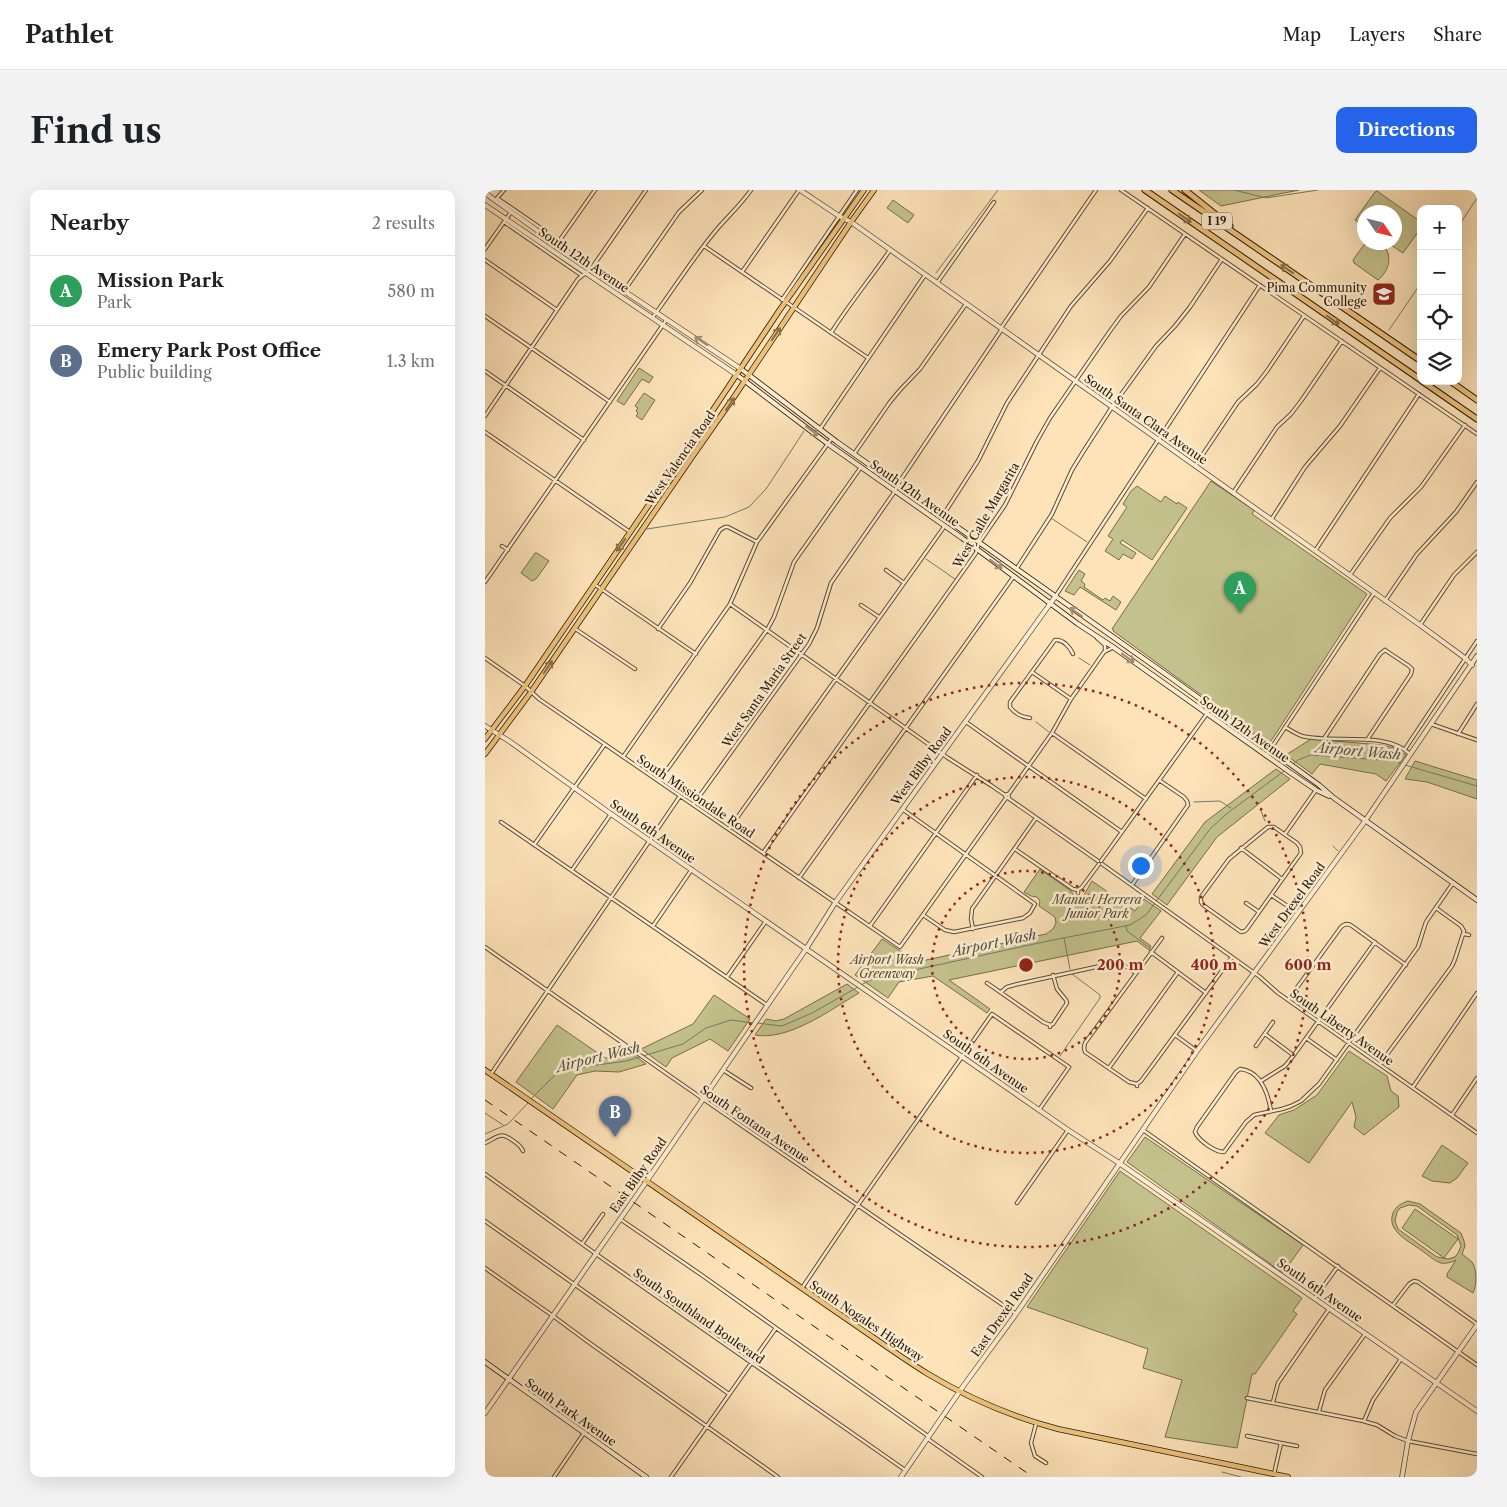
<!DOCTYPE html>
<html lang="en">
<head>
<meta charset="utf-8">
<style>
  :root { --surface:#fff; --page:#f2f2f2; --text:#202124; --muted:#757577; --line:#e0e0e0; --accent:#2563eb }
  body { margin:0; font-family:"Libre Caslon Text",serif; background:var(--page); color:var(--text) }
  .controls { position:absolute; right:15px; top:15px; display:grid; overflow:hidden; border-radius:10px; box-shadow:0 5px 20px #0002 }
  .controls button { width:45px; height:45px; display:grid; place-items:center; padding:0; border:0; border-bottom:1px solid var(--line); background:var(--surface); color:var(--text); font:25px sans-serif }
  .compass { position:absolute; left:872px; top:15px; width:45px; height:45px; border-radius:50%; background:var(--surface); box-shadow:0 5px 20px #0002; rotate:125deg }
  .you { position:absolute; left:655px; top:675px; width:18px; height:18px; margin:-12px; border:4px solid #fff; border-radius:50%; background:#1a73e8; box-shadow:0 0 0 8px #1a73e833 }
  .badge { display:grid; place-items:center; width:32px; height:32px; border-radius:50%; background:var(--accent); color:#fff; font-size:16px; font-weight:700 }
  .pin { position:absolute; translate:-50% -41px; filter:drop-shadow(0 1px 2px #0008) }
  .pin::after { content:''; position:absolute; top:26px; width:18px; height:15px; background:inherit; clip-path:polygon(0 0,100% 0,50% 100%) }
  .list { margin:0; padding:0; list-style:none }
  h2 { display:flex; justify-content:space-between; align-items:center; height:65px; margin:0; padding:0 20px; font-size:21px }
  h2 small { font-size:16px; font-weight:400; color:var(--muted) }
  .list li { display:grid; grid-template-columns:32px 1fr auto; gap:15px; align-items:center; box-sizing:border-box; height:70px; padding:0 20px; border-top:1px solid var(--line) }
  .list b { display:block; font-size:19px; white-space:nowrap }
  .list p { margin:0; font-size:16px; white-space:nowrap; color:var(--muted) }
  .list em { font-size:16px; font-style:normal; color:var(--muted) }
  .icon { flex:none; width:28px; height:28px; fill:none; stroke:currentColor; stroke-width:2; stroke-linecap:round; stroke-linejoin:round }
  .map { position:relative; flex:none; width:992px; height:1287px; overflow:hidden; border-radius:10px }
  header { display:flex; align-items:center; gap:30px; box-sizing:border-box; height:70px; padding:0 25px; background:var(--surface); border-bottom:1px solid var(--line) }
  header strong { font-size:24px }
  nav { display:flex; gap:28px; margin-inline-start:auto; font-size:18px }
  .intro { display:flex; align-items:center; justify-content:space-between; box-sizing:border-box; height:120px; padding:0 30px }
  h1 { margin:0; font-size:35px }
  .button { padding:12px 22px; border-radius:10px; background:var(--accent); color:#fff; font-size:18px; font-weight:700 }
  main { display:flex; gap:30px; padding:0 30px }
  aside { flex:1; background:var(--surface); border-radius:10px; box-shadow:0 5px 20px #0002 }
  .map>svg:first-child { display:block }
  .green { fill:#c4c28c; stroke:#766e4a; fill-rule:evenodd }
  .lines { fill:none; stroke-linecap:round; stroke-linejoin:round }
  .stream { stroke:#707c6c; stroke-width:1 }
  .minor-casing { stroke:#5d4c34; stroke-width:4.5 }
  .tertiary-casing { stroke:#5d4c34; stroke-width:5.5 }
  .secondary-casing { stroke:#271a07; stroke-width:5.5 }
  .primary-casing { stroke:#271a07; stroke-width:6 }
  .motorway-casing { stroke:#271a07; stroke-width:7 }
  .minor { stroke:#feedd2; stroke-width:2.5 }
  .tertiary { stroke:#feedd2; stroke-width:4 }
  .secondary { stroke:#feedd2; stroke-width:4 }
  .primary { stroke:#efc27c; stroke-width:4.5 }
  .motorway { stroke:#efc27c; stroke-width:5 }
  .rail { stroke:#271a07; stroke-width:1; stroke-dasharray:9 9; stroke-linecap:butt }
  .oneway { stroke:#8b6e42 }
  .oneway2 { stroke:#9d8e77 }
  .ring { fill:none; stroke:#8f2418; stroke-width:2.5; stroke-dasharray:2.5 5 }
  .labels { text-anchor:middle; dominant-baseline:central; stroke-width:5; stroke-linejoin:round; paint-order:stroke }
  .shield { fill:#feedd2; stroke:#685944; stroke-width:1 }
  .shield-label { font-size:11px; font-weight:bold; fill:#271a07 }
  .street-label { font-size:12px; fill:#271a07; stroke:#feedd2 }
  .poi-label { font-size:12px; fill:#271a07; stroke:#feedd2; text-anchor:end }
  .park-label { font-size:12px; font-style:italic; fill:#564c2f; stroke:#feedd2 }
  .water-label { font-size:14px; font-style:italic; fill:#515342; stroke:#feedd2 }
  .centre { fill:#8f2418; stroke:#feedd2; stroke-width:2.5 }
  .ring-label { font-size:15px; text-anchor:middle; font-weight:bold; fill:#8f2418; stroke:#feedd2; stroke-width:5; stroke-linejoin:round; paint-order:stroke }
</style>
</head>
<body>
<header>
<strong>Pathlet</strong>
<nav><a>Map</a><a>Layers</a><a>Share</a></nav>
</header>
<div class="intro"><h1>Find us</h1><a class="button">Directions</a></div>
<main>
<aside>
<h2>Nearby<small>2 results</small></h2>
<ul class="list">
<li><span class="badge" style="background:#2e9e5b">A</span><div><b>Mission Park</b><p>Park</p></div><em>580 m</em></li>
<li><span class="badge" style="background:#5c6f8a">B</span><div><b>Emery Park Post Office</b><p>Public building</p></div><em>1.3 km</em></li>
</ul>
</aside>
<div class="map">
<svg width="992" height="1287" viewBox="0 0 992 1287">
  <rect width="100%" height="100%" fill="#fee3b9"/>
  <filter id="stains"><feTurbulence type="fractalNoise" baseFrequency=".004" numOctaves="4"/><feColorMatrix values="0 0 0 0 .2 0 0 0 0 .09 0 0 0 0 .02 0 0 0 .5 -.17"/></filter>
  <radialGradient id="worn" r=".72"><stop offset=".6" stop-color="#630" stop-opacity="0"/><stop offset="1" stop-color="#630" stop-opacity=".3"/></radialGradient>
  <!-- green -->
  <path class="green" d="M714 0H814L736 16Z
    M892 1 936 32V38L918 63 903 53 909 52V22H879V36L870 30 890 2Z
    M408 10 429 25 423 33 402 18Z
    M881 52 897 53C908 65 905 80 893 90L869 73 868 70Z
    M154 178 168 187 164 193 157 189 139 215 132 211Z
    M159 203 170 210 157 230 151 226 153 223 151 221 153 218 150 216Z
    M726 291 769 320 767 324 882 404 784 554 628 441 629 440 627 439Z
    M652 296 676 312 680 306 692 314 693 312 702 318 667 370 637 350 635 353 651 363 647 369 638 364 634 370 620 361 628 349 623 346 642 317 638 314 646 301Z
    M50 363H52L64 371 51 389 47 391 36 383Z
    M594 380 600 384 596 391 600 394 599 397 618 410 620 408 625 411 628 406 636 412 631 420 595 397 589 405 580 401Z
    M826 549 897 555 910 558 921 565 901 591 891 584 835 574 827 584 801 565Z
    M930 571 992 590V609L942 592 920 589Z
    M791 579 805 589 732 647 682 715 667 704 720 632Z
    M555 679 586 701 590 707 595 708 599 705 607 691 650 721 659 709 676 721 655 748 666 756 664 760 652 751 464 790 505 819 502 823 448 786 414 792 403 808 370 785 397 749 432 772 561 744 568 739 571 733 570 727 554 716 555 711 552 707 546 706 539 702Z
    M362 794 374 803C345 820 304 851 270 845L281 829 291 831 299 829Z
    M229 805 265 829 243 861 225 849 187 868 181 877 156 859 208 834Z
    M72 835 120 868C130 868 133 866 139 858L161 874 134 882 110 881 92 885 68 919 31 892Z
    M864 861 902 886 906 901 913 906 914 917 879 945 869 937 871 927 867 912 824 973 780 943 794 925 809 920 832 905Z
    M660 947 818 1055 798 1083 642 972Z
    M957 955 983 973 972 988 965 993 947 991 937 986Z
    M635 981 817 1108 808 1121 812 1124 770 1184H767L752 1258 680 1247 697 1190 658 1178 663 1159 542 1117Z
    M923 1011 935 1014 976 1043 979 1051 980 1056 977 1064C980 1067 984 1069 987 1072 992 1079 992 1095 988 1103L962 1087V1084L971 1070C967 1072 962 1074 956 1073 949 1071 942 1064 936 1060 925 1052 901 1041 908 1023 911 1016 917 1013 923 1011ZM924 1015 932 1016 972 1045 976 1056 973 1063 970 1067 963 1069 952 1067 913 1039 910 1031 912 1022 915 1018Z
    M930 1019 973 1049 959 1068 917 1038Z"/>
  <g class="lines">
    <!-- stream -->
    <path class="stream" d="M749 0 781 8 833 0
      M973 37 992 8
      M451 83 513 0
      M904 140 936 93
      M566 328 602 352
      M162 339 240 327 264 317 281 299 319 241
      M441 369 470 389
      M594 468 605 475
      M551 532 564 542
      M808 574 813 570 826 565 911 571 916 573
      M920 575 992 596
      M709 612 735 611 746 618
      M776 621 780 631
      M848 656 853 661
      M641 736 642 741 665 758
      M579 748 585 779
      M376 795 388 789 563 751 645 735 661 725 725 639 740 625 799 581
      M272 833 297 836 327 823 373 797
      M575 866 615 808V805L587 784
      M45 910 71 884 98 877 141 871 198 854 221 838 246 830 268 833
      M0 923 18 935
      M0 944 23 934 43 913
      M737 1282 756 1287"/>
    <!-- minor casing -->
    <g class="minor-casing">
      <path id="minor" d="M636 0 992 244
        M13 7 19 0
        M12 8 60 41 57 44
        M19 32 96 85
        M72 54 110 0
        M219 56 383 168
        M0 59 26 22
        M0 70 72 120
        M257 82 314 0
        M452 93 509 12
        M139 101 194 22 217 0
        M297 110 372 0
        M0 126 125 212
        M168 127C188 100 206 71 228 44 240 29 255 16 266 0
        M516 138 611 0
        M346 143C364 114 386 88 405 60
        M0 181 99 250
        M0 226 93 89 106 79 161 0
        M335 239 440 85
        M0 242 145 342
        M369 264 405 212 415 200 435 179 481 114
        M710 276 753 212 772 194 782 181 819 126
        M748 303 792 237 806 224 816 211 857 151
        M457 327 493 271 522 213 586 116 625 71 663 18
        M786 330 820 277 855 236 895 178
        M17 356 23 360
        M830 361 934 204
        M532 378 567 324 587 280 598 262 627 217 671 156 690 136 705 117 737 69
        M401 380 419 393
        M865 385 905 328 936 297 980 235
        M0 392 182 129
        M109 394 211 464
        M570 407 775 95
        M900 411 932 364 971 322 992 292
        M245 414 463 568 507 596 520 605 521 608H524L523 604 520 605
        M376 415 394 427
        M935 435 969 385 992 362
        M89 438 150 479
        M173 439 205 393 235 340 240 337H243L272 352
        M612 448 620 455V461
        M900 460 924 476 927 479
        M0 468 40 496 54 509 415 757 521 608
        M547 482 586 509
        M545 528C537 527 530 524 525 517V512L570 450C578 449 585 457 588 464
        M481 532 637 642
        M946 534 992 550
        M800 537C805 540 811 544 817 546 849 554 899 540 925 564
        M567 543 661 609
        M973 544 992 514
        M840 547 895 464 900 460
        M882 550 926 484 927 479
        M920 559 992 451
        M781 566 889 403
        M138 567 245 414 272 352 347 248
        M174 591 282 440 289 427 309 372 376 277
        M523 605 567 543 586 509 619 462 627 458
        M523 608 613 671
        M208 615 324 454 332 438 346 393 408 304 415 291 517 139
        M417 619 550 714 545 723 538 728 469 742 460 740 438 725
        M16 632 282 815
        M783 637H789L812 653 815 657 816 663 762 739 760 741 756 742 718 715 716 712V707L744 669Z
        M244 639 459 337
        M800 644 831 600
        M49 655 120 554
        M756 658 797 689
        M530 659 588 699 593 700
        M278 663 491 363 494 353 520 315 552 251 565 228 625 141 636 126 664 97 700 44
        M616 671 726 518
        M617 674 775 787 793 803 992 943
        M87 680 126 624
        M314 688 529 386
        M647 695 703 615 702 611 699 607 674 590
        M593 703V700L597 697 614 674
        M786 705 813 723
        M761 713 774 722
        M168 736 207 679
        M385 736 492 585
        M488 739 486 729 487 719 551 628
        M979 744 984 745
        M0 757 218 909 531 1124
        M666 762 721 803
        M242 787 281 731
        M502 793 558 832 565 835
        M516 802 522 797 533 794 629 773 637 774 651 783
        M803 810 856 737C859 734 863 733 867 736L921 775
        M565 837V835L568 834 582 813 581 810 572 799 568 785
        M780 844 808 865
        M690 845 712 861
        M821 848 852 870
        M771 856 788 832
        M895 874 967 776 970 769 979 741 976 736 951 718
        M624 878 693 782
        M755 879C776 881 783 903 786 921
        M238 880 266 898
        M6 884 195 606
        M776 891 800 876 809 865 890 752
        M652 894 644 892 600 862 599 858 600 853 677 748
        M652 896V894L656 891 747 767
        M928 897 992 803
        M967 925 992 888
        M658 940 992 1175
        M710 942C714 951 730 962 739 962L761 932 769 925 797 919 806 916 816 911 834 894 933 757 941 732 968 693
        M710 942 712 937 751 882 755 879
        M0 953C15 946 15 941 30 952 34 955 36 956 38 961
        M0 984 111 1064 420 1280
        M532 1013 583 940
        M135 1029 218 1086 443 1246
        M0 1031 244 1204
        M97 1054 118 1024
        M0 1078 68 1126 106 1154 293 1287
        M929 1091 933 1092 992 1134
        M317 1098 373 1015 507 824 584 877 554 920
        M830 1108 853 1076
        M908 1115 924 1094 929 1091
        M762 1208 878 1231 892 1235 910 1246 923 1251 992 1264
        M788 1212 793 1193 844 1119
        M834 1221 840 1200 880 1144
        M879 1231 888 1210 916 1169
        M551 1234 546 1253 550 1266 561 1273
        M762 1246 796 1253 789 1284
        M443 1249 497 1287
        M796 1253 812 1256
        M0 1286 2 1287
        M69 1287 99 1243
        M186 1287 291 1138"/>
    </g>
    <!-- tertiary casing -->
    <g class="tertiary-casing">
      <path id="tertiary" d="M315 0 354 26 366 32 935 435 980 468 987 475
        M0 3 106 79 256 179
        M0 15 252 185
        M0 536 24 551 126 624 583 940 634 973 992 1221
        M0 1223 168 982 321 759 350 713 570 407
        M416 1287 479 1195 531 1124 712 861 880 631 992 466
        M917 1287 923 1251 931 1222 992 1135"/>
    </g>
    <!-- secondary casing -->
    <g class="secondary-casing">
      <path id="secondary" d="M256 179 352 252 689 490 834 595 849 608 992 710
        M252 185 343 254 477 348 593 434 628 457 806 583 831 600 844 606
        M0 1172 161 1287"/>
    </g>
    <!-- primary casing -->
    <g class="primary-casing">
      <path id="primary" d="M0 549 40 496 200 262 294 121 379 0
        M0 564 46 502 207 267 249 207 366 32 389 0
        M0 880 382 1143C402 1157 422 1171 443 1184 483 1208 528 1227 573 1239L803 1287"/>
    </g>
    <!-- motorway casing -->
    <g class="motorway-casing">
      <path id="motorway" d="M660 0 936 190
        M687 0 936 171
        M700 0 745 36
        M937 191 992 229
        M965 191 992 210"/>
    </g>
    <!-- minor -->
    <use href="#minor" class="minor"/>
    <!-- tertiary -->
    <use href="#tertiary" class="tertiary"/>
    <!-- secondary -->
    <use href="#secondary" class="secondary"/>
    <!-- primary -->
    <use href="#primary" class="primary"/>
    <!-- motorway -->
    <use href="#motorway" class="motorway"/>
    <!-- rail -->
    <path class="rail" d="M0 910 548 1287"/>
  </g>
  <!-- one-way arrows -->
  <defs><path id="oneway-shaft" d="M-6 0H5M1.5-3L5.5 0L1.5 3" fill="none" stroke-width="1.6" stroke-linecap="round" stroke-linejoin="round" transform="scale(1.25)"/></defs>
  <g class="oneway">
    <use href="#oneway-shaft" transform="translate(700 28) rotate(35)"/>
    <use href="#oneway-shaft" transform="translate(802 79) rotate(-146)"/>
    <use href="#oneway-shaft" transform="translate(848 130) rotate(35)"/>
    <use href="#oneway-shaft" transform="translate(291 144) rotate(-56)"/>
    <use href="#oneway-shaft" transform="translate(245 214) rotate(-56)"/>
    <use href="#oneway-shaft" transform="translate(136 355) rotate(125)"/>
    <use href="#oneway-shaft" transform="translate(63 477) rotate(-56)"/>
  </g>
  <g class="oneway2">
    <use href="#oneway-shaft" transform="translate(216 151) rotate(-146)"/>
    <use href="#oneway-shaft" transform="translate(327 241) rotate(37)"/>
    <use href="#oneway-shaft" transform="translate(511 374) rotate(36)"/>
    <use href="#oneway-shaft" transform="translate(591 422) rotate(-145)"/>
    <use href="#oneway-shaft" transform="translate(643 468) rotate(36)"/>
  </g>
  <!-- distance rings -->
  <g class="ring">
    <circle cx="541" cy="775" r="94"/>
    <circle cx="541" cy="775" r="188"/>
    <circle cx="541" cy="775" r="282"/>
  </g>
  <!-- icons -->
  <defs>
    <g id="university-square" transform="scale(1.25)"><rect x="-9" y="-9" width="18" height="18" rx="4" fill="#8f2418" stroke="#feedd2"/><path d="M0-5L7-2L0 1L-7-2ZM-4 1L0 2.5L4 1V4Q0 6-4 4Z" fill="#fff"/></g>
  </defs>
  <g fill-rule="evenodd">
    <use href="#university-square" x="899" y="104"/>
  </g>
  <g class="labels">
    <!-- shield labels -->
    <rect class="shield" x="717" y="22.5" width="30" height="17" rx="4"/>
    <g class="shield-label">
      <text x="732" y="31">I 19</text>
    </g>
    <!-- street labels -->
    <g class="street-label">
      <text transform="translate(99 70) rotate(34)">South 12th Avenue</text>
      <text transform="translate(661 229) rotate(35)">South Santa Clara Avenue</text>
      <text transform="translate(195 268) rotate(-55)">West Valencia Road</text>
      <text transform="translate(430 303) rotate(35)">South 12th Avenue</text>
      <text transform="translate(501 325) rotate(-60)">West Calle Margarita</text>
      <text transform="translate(279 500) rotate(-55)">West Santa Maria Street</text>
      <text transform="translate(760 539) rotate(35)">South 12th Avenue</text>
      <text transform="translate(436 576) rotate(-54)">West Bilby Road</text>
      <text transform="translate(211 606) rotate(34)">South Missiondale Road</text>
      <text transform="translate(168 641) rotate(35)">South 6th Avenue</text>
      <text transform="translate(807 715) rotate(-54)">West Drexel Road</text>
      <text transform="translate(857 837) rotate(35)">South Liberty Avenue</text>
      <text transform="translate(501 871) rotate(35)">South 6th Avenue</text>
      <text transform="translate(270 934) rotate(34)">South Fontana Avenue</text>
      <text transform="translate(153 985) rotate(-55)">East Bilby Road</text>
      <text transform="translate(835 1100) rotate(35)">South 6th Avenue</text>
      <text transform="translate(517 1125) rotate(-55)">East Drexel Road</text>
      <text transform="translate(214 1126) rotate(35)">South Southland Boulevard</text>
      <text transform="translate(382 1131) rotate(34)">South Nogales Highway</text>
      <text transform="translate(86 1222) rotate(35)">South Park Avenue</text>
    </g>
    <!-- poi labels -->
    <g class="poi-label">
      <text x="882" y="97">Pima Community<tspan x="882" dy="14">College</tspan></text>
    </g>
    <!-- park labels -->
    <g class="park-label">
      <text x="612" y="709">Manuel Herrera<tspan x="612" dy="14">Junior Park</tspan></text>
      <text x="402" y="769">Airport Wash<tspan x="402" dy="14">Greenway</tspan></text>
    </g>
    <!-- water labels -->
    <g class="water-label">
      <text transform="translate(873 561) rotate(5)">Airport Wash</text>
      <text transform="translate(509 753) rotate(-12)">Airport Wash</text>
      <text transform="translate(113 867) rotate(-14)">Airport Wash</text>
    </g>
  </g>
  <circle cx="541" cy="775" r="8" class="centre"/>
  <g class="ring-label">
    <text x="635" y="780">200 m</text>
    <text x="729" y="780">400 m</text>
    <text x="823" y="780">600 m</text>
  </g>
  <rect width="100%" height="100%" filter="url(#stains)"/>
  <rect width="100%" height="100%" fill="url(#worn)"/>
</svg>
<div class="controls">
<button>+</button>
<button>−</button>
<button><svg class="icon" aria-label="locate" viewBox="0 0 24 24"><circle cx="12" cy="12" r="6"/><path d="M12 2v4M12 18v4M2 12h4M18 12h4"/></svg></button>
<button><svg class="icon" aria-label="layers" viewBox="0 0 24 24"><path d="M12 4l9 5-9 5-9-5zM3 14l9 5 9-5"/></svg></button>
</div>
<svg class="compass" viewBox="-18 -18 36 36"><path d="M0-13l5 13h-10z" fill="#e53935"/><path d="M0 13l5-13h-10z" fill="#757577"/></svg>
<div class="you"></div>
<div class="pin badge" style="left:755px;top:423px;background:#2e9e5b">A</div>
<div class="pin badge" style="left:130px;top:947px;background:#5c6f8a">B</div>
</div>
</main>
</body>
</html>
